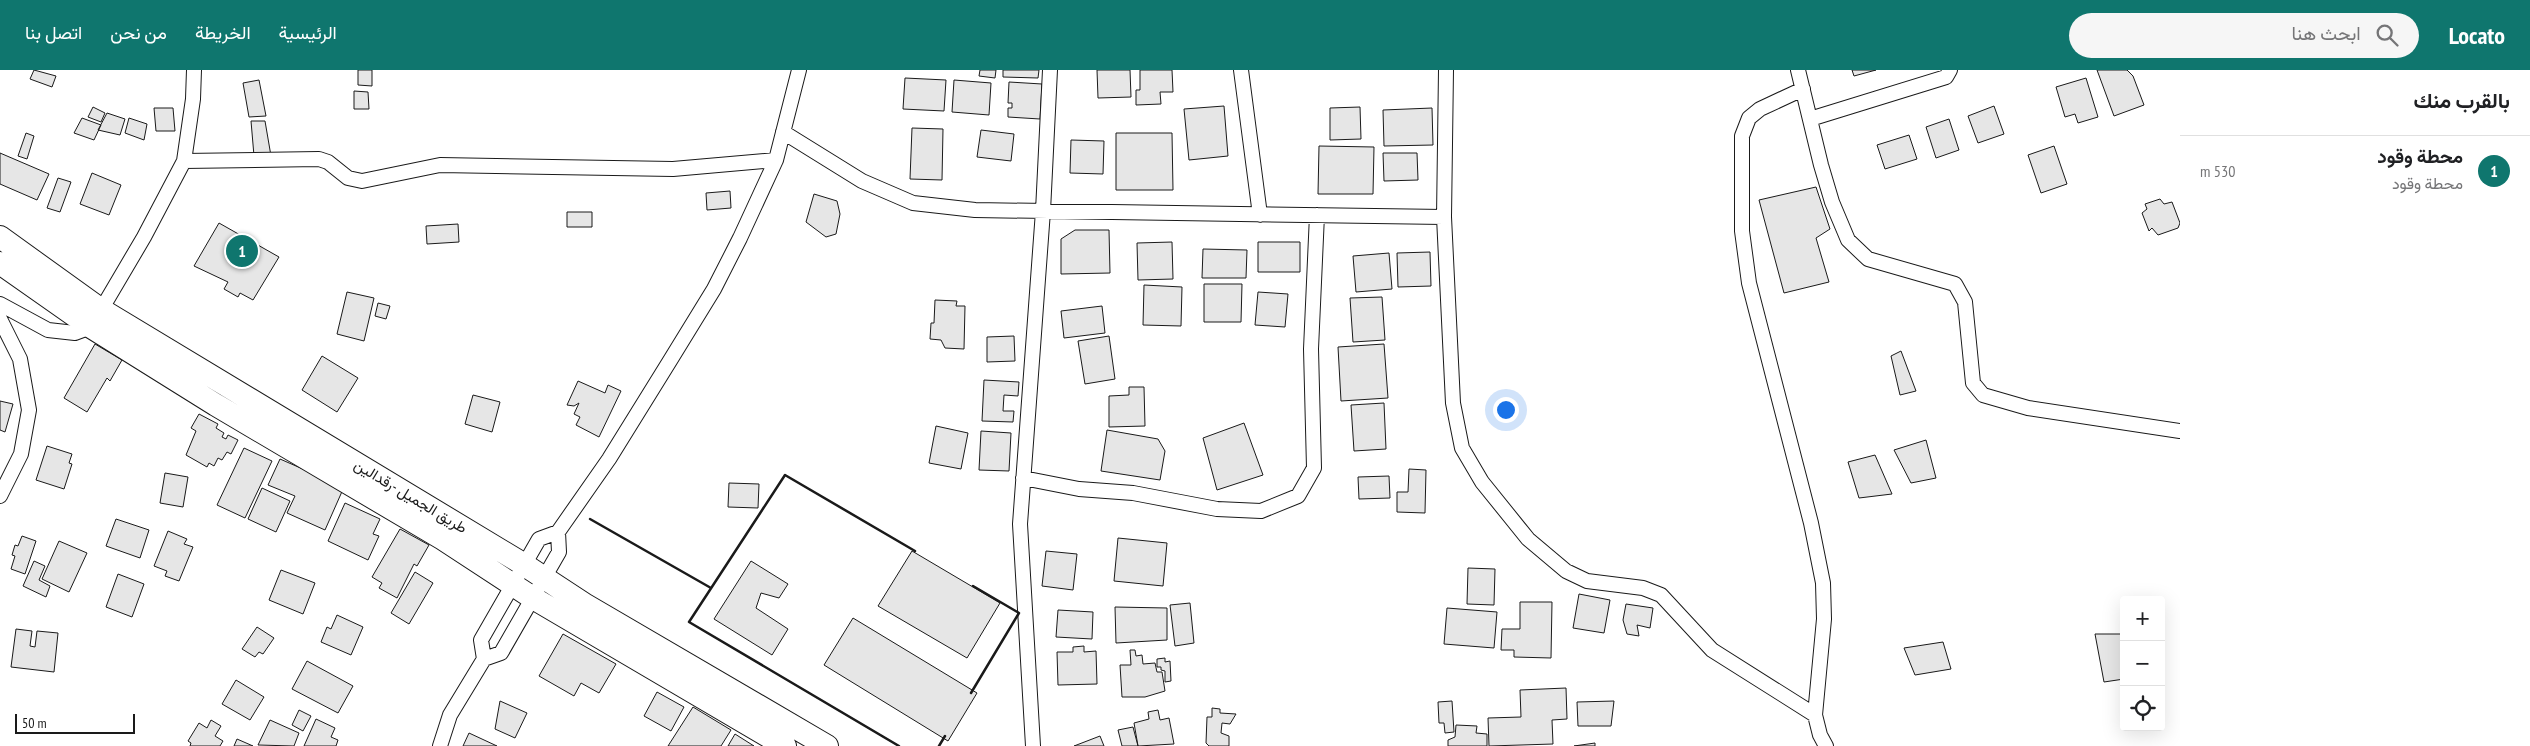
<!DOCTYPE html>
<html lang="ar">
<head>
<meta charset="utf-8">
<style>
  :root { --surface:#fff; --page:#f6f6f6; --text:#202124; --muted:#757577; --line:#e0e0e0; --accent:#0f766e }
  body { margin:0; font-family:"PT Sans Narrow",Vazirmatn,sans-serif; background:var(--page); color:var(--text); direction:rtl }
  .controls { position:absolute; right:15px; bottom:15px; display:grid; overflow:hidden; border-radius:5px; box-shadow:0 5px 20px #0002 }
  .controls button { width:45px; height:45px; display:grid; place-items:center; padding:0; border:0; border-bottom:1px solid var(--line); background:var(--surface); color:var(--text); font:25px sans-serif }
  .scale { position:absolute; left:15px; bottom:12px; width:120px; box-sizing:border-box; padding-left:5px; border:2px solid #1a1a1a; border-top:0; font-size:14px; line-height:18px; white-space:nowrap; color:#1a1a1a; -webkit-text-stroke:4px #fff; paint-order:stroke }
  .you { position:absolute; left:1505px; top:339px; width:18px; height:18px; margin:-12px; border:4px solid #fff; border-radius:50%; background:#1a73e8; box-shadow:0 0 0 8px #1a73e833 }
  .badge { display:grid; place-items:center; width:32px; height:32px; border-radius:50%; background:var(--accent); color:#fff; font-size:16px; font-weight:700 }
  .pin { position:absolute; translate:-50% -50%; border:2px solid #fff; box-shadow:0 1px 5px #0006 }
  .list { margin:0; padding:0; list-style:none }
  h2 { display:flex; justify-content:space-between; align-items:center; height:65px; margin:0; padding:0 20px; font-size:21px }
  h2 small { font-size:16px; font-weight:400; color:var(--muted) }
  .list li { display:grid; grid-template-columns:32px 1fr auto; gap:15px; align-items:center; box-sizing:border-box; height:70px; padding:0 20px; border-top:1px solid var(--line) }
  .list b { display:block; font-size:19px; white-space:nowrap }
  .list p { margin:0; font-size:16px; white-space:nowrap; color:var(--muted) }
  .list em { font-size:16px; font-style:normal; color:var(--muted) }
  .icon { flex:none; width:28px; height:28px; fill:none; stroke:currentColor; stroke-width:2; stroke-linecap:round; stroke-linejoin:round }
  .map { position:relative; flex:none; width:2180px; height:676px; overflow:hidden; direction:ltr }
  header { display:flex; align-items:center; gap:30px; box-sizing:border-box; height:70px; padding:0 25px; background:var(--accent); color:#fff }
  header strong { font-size:24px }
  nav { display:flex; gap:28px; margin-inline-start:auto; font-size:18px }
  .search { width:350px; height:45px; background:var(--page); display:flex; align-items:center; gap:12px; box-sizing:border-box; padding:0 18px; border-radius:28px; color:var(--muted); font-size:19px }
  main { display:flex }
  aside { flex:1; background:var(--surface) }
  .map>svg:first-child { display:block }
  .building { fill:#e6e6e6; stroke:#1a1a1a }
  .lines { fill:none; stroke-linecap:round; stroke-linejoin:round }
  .street-casing { stroke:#1a1a1a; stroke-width:16 }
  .primary-casing { stroke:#1a1a1a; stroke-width:24 }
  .street { stroke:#fff; stroke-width:14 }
  .primary { stroke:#fff; stroke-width:22 }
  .wall { stroke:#1a1a1a; stroke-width:2.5 }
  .labels { text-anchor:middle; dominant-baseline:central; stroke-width:4; stroke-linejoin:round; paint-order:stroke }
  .street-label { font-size:15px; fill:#1a1a1a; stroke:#fff }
</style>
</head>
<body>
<header>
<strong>Locato</strong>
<div class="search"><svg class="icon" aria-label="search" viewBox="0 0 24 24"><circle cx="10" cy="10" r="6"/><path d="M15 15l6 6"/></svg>ابحث هنا</div>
<nav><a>الرئيسية</a><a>الخريطة</a><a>من نحن</a><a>اتصل بنا</a></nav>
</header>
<main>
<aside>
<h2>بالقرب منك<small></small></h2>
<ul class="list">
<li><span class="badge">1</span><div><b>محطة وقود</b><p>محطة وقود</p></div><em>530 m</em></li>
</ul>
</aside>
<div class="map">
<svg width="2180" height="676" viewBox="0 0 2180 676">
  <rect width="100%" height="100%" fill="#fff"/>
  <!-- building -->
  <path class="building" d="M34 0 56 6 52 17 30 9Z
    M358 0H372V16L358 15Z
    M980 0H996L995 8 979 6Z
    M1003 0H1039L1038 8 1003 7Z
    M1097 0H1130L1131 27 1098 28Z
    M1140 0H1172L1173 22H1160L1161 34 1136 35V20H1140Z
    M1852 0H1876L1854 6Z
    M2097 0H2127L2133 6 2144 35 2114 46Z
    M905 8 946 10 944 41 903 39Z
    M2086 8 2098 47 2078 53 2075 44 2065 47 2056 17Z
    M259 10 266 46 249 47 243 13Z
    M954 10 991 13 989 45 952 42Z
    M1009 12 1042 14 1040 49 1008 47V38H1012V33H1008Z
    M354 21 368 22 369 39H354Z
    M1224 36 1228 86 1189 90 1184 39Z
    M1994 36 2004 64 1978 73 1968 46Z
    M93 37 105 43 101 52 88 47Z
    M1360 37 1361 69 1330 70V38Z
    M154 38H173L175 61H156Z
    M1432 38 1433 75 1384 76 1383 40Z
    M107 43 125 49 120 65 98 60Z
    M82 48 101 55 94 70 74 63Z
    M129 48 147 54 144 70 125 63Z
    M1949 49 1959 80 1936 88 1926 57Z
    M251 51H265L271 86H254Z
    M912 58 943 59 942 110 910 109Z
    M981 60 1014 64 1011 91 977 87Z
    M26 63 34 66 27 89 18 86Z
    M1116 63H1172L1173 120H1116Z
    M1909 65 1917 89 1885 99 1877 75Z
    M1071 70 1104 71 1103 104 1070 103Z
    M1319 76 1374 77 1373 124H1318Z
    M2054 76 2067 114 2041 123 2028 85Z
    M0 83 49 104 37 130 0 114Z
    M1383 83H1417L1418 110 1384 111Z
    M92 103 121 115 109 145 80 134Z
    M58 108 71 112 60 142 47 138Z
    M1816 117 1830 159 1816 168 1829 212 1784 223 1759 130Z
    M730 121 731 138 707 140 706 123Z
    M814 124 837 131 840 144 836 164 826 167 806 152Z
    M2160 129 2164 134 2172 132 2180 153 2178 158 2158 165 2152 158 2149 161 2142 143 2147 139 2145 134Z
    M567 142H592V157H567Z
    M219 153 279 187 253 230 240 223 238 227 224 219 228 212 194 196Z
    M458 154 459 172 427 174 426 156Z
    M1075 160H1109L1110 203 1061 204V169Z
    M1172 172 1173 209 1138 210 1137 173Z
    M1258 172H1300V202H1258Z
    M1203 179 1247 180 1246 208H1202Z
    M1430 182 1431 216 1398 217 1397 183Z
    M1389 183 1392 219 1356 222 1353 186Z
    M1204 214H1242L1241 252H1204Z
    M1144 215 1182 217 1181 256 1143 255Z
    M347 222 374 228 364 271 337 264Z
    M1258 222 1288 224 1285 257 1255 255Z
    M1382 227 1385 270 1353 272 1350 228Z
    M935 230 957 231 956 236H965L964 279 945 278 941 270 930 269 931 253H934Z
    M378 233 390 236 386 249 375 246Z
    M1102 236 1105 263 1064 268 1061 241Z
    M1014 266 1015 291 987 292V267Z
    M1109 266 1115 309 1085 314 1078 271Z
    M95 274 122 290 110 311 107 308 87 342 64 328Z
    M1384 274 1388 328 1341 331 1338 277Z
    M1901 281 1916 321 1900 325 1891 286Z
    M322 286 358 308 337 342 302 320Z
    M984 310 1019 312 1018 326 1004 325 1003 341H1014L1013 352 982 351Z
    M578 311 605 323 608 315 621 321 599 367 576 355 580 347 574 344 579 333 574 336 567 335Z
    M1129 317H1144L1145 356 1109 357V326L1129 325Z
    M473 325 500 332 492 362 465 354Z
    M0 331 13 334 5 362 0 360Z
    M1384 333 1386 379 1354 381 1351 335Z
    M199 344 218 354 216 358 224 363 222 367 226 369 228 365 238 370 231 384 227 382 222 390 218 388 214 396 209 393 207 397 186 385 196 361 191 358Z
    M1244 353 1263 405 1217 420 1203 368Z
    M936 356 968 363 961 399 929 393Z
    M1107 360 1158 369 1165 381 1160 410 1101 401Z
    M981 361 1011 363 1009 401 979 400Z
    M1926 370 1936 408 1911 413 1894 380Z
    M47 376 72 384 69 393 72 394 64 419 36 410Z
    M244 378 272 391 245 448 217 435Z
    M1875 385 1892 424 1859 428 1848 392Z
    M280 389 344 417 325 460 287 443 295 426 268 415Z
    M1409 399 1426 400 1425 443 1397 442V422H1408Z
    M165 403 188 407 183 437 160 433Z
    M1389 406 1390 428 1359 429 1358 407Z
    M729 413 759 414 758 438 728 437Z
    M262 418 290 431 276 462 248 449Z
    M345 433 380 449 373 464 379 466 368 490 328 471Z
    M116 449 149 460 140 488 106 476Z
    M400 459 429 475 417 496 414 494 397 528 379 518 382 513 372 507Z
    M168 461 187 469 184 474 193 477 179 511 165 506 167 501 154 496Z
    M22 466 36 471 25 504 11 499 15 486 12 485 15 475 18 476Z
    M1118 468 1167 473 1163 516 1114 511Z
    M59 471 87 483 69 522 42 509Z
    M912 481 1000 533 967 588 878 536Z
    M1046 481 1077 484 1073 520 1042 516Z
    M34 491 45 496 39 510 50 516 46 527 23 516Z
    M751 491 788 514 779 528 761 523 756 538 788 559 772 585 714 549Z
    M1468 498 1495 499 1494 535 1467 534Z
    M281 500 315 513 303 544 269 530Z
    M415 502 433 513 409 554 391 543Z
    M118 504 144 514 132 547 106 537Z
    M1579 524 1610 530 1604 563 1573 558Z
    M1520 532H1552L1551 588 1514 587V580H1501L1502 559H1520Z
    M1190 533 1194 573 1175 576 1170 535Z
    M1626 534 1653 538 1650 558 1637 555 1639 566 1627 564 1623 550Z
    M1115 537 1167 538V570L1116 573Z
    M1447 538 1497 542 1494 578 1444 574Z
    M1058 540 1093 542 1092 569 1056 567Z
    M337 545 363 557 351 585 321 572 327 557 331 559Z
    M853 548 977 623 948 671 824 595Z
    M257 557 274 568 263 584 259 582 255 587 242 579Z
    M16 559 32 561 30 576 35 577 37 561 58 563 54 602 11 597Z
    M563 564 616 594 599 623 581 613 574 626 539 606Z
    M2095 564H2124V609L2104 612Z
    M1943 572 1951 599 1915 605 1904 578Z
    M1084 576V582L1096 581 1097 614 1058 615 1057 582H1073V577Z
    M1130 580H1135L1136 586 1142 585 1143 594 1155 593 1157 602H1162L1165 621 1145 627H1122L1120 595H1131Z
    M1165 588V592L1170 591 1171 611 1165 612V601L1161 600V597H1157V589Z
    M307 591 353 616 338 643 292 619Z
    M236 610 264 627 250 650 222 634Z
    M1566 618 1567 649 1552 650 1553 674 1489 676 1488 648 1521 647 1520 620Z
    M657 622 684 637 671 661 644 646Z
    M500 631 527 643 515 668 495 659Z
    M1452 631 1454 662 1445 663 1444 653H1439L1438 632Z
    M1614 631 1611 656H1578L1577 632Z
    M693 637 731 660 721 676H668Z
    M1212 638 1220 639V643L1236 644 1230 654 1222 653 1221 663 1229 666V676H1209L1206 673 1207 647H1212Z
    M299 640 311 646 303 661 292 655Z
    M1158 640 1160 650 1169 648 1174 674 1138 676 1134 653 1149 649 1148 642Z
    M316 649 335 658 331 667 338 670 336 676H304Z
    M211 650 221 656 215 666 223 671 220 676H190L191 673 188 671 199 653 207 658Z
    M270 650 299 663 294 676 258 675Z
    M1456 655 1477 656 1476 663 1487 664V676H1448V670L1455 667Z
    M1133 657 1138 676H1122L1118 660Z
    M469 663 497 676H463Z
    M735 664 754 676H728Z
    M1100 666 1104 676H1074Z
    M237 669 253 676H234Z
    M1595 673V676H1574Z"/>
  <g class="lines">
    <!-- street casing -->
    <g class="street-casing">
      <path id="street" d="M1241 0 1260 145
        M1446 0 1444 147 1453 333 1462 378 1482 412 1528 469 1566 501 1587 511 1643 518 1661 525 1712 580 1815 645
        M1798 0 1821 95 1832 132 1848 170 1868 189 1955 214 1965 232 1973 313 1983 325 2028 338 2180 361
        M1803 19 1760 39 1749 48 1742 66V161L1749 213 1811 453 1823 513 1824 549 1815 645 1820 665 1826 676
        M1810 49 1946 7 1950 0
        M783 62 862 111 913 133 975 140 1444 147
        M184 91 319 89 328 92 348 108 362 111 440 95 673 99 776 90
        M0 234 48 260 75 263 91 257 144 167 184 91 193 29 194 0
        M0 249 20 289 29 340 21 384 0 426
        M1023 408 1079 419 1133 423 1217 439 1261 441 1298 426 1314 398 1311 279 1317 145
        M484 589 501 583 559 482 558 462 609 389 671 289 714 219 740 168 776 90 799 0
        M440 676 450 645 484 589 481 570 539 469 558 462
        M1033 676 1020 454 1043 141 1050 0"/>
    </g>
    <!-- primary casing -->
    <g class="primary-casing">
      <path id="primary" d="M0 167 100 239 523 494 584 534 827 676
        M0 193 91 257 216 335 443 469 533 528 785 676"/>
    </g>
    <!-- street -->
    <use href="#street" class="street"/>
    <!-- primary -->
    <use href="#primary" class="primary"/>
    <!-- wall -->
    <path class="wall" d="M590 449 711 518
      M971 623 1019 543 973 516
      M899 676 689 552 785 405 915 481
      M939 676 945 666"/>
  </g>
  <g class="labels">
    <!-- street labels -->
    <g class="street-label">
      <text transform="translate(411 426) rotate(31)">طريق الجميل -رقدالين</text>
    </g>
  </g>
</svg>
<div class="controls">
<button>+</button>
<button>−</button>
<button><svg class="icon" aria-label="locate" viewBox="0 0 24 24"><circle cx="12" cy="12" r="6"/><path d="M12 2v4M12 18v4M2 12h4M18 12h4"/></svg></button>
</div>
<div class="scale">50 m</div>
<div class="you"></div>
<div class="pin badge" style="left:242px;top:181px">1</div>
</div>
</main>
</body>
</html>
